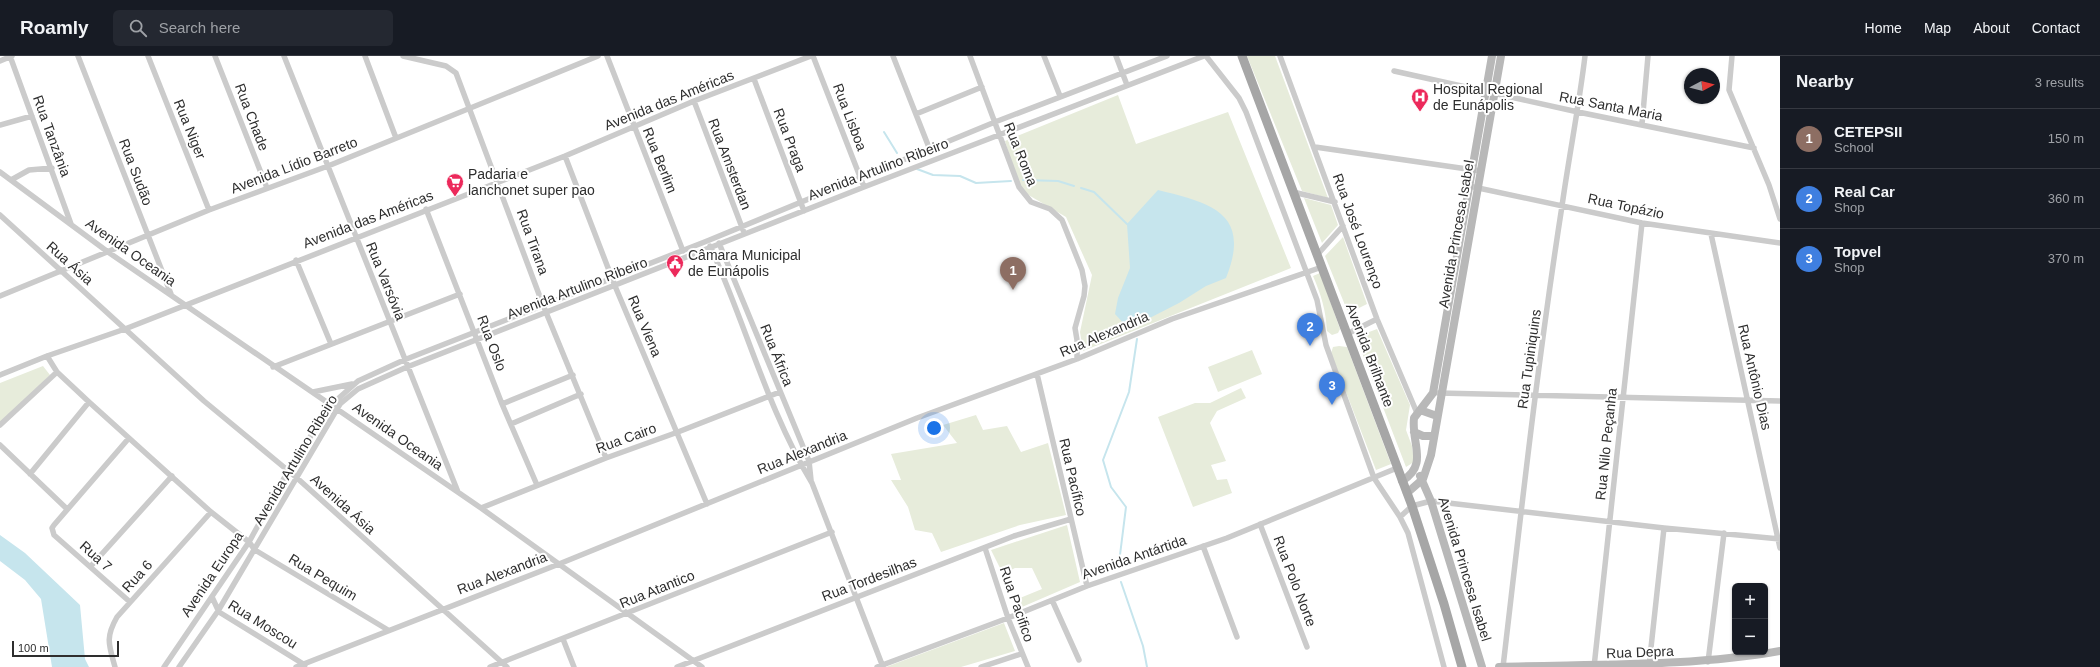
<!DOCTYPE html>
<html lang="en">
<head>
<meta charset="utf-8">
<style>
  :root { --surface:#171b24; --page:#242831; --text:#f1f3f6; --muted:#9ea1a6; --line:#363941; --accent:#ec295b }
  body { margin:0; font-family:Arial,sans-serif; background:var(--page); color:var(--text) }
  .controls { position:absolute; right:12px; bottom:12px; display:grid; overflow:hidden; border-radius:6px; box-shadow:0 1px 3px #0004 }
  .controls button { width:36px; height:36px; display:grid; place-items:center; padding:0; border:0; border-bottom:1px solid var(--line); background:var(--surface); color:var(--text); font:20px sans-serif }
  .compass { position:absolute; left:1684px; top:12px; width:36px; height:36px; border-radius:50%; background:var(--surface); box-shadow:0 1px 3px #0004; rotate:83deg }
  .scale { position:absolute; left:12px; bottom:10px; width:107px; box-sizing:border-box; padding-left:4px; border:2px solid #2e2e2e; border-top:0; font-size:11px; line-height:14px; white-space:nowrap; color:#2e2e2e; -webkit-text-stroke:3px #fff; paint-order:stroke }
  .you { position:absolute; left:934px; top:372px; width:14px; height:14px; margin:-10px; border:3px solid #fff; border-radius:50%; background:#1a73e8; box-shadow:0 0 0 6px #1a73e833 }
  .badge { display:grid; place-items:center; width:26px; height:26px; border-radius:50%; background:var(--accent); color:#fff; font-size:13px; font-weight:700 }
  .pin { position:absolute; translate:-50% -33px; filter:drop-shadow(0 1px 2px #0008) }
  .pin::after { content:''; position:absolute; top:21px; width:14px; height:12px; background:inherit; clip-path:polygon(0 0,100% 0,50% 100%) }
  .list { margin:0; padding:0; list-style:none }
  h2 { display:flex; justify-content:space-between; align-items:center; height:52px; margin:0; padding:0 16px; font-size:17px }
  h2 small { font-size:13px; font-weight:400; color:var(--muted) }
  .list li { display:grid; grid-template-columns:26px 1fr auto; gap:12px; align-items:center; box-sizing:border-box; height:60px; padding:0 16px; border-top:1px solid var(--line) }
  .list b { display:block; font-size:15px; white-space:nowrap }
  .list p { margin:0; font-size:13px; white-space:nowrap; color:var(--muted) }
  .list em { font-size:13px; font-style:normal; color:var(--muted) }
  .icon { flex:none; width:22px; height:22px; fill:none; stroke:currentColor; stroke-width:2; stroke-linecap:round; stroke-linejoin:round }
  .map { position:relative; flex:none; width:1780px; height:611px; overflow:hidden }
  header { display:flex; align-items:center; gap:24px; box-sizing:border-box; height:56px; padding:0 20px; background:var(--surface); border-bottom:1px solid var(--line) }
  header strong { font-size:19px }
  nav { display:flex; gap:22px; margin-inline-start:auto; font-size:14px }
  .search { width:280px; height:36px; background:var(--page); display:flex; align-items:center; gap:10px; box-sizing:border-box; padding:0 14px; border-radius:6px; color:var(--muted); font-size:15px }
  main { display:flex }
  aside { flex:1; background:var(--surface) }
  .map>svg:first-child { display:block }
  .green { fill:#e7ecdb }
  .water { fill:#c6e5ed }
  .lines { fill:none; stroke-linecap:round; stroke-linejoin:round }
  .stream { stroke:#c6e5ed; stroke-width:2 }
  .street { stroke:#cbcbcb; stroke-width:5.5 }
  .secondary { stroke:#b8b8b8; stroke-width:8 }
  .primary { stroke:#a6a6a6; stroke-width:9 }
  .labels { text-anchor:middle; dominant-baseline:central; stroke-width:4; stroke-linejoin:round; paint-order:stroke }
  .poi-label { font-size:14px; fill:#2e2e2e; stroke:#fff; text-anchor:start }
  .street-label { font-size:14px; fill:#2e2e2e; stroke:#fff }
</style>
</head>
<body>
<header>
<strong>Roamly</strong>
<div class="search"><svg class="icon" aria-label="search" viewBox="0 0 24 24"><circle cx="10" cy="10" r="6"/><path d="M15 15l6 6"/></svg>Search here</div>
<nav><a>Home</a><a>Map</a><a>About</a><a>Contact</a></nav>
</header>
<main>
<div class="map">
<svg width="1780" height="611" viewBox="0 0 1780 611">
  <rect width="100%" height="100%" fill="#fff"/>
  <!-- green -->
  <path class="green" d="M1247 0H1275L1328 142 1302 135Z
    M1118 39 1136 88 1228 56 1291 212 1083 295 1080 276 1092 219 1066 161 1020 134 1005 85Z
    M1304 142 1331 149 1338 169 1322 187Z
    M1343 181 1367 248 1353 255 1347 254 1325 200Z
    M1320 217 1340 273 1338 277 1332 279 1327 275C1326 255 1321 238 1313 220Z
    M1377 273 1410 349 1406 374 1412 390 1414 406 1406 411 1356 281Z
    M1339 290 1347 291 1391 408 1376 414 1331 297 1333 291Z
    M1252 294 1262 318 1218 336 1208 311Z
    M43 310 50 319 0 367V327Z
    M1241 332 1246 342 1217 355 1210 367 1226 405 1211 409 1217 424 1227 423 1232 437 1193 451 1158 361 1195 347H1210Z
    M976 359 983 374 1007 370 1021 396 1048 387 1066 459 1020 469 941 496 932 477 915 474 908 451 891 424H901L891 398 957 387 943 369Z
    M1067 469 1080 526 1022 551 1020 542 1042 533 1032 512H1015L1003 518 991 494Z
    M1004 567 1015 595 961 611H886Z"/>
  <!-- water -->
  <path class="water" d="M1158 134C1211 147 1252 157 1226 222L1206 230 1179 247 1136 269 1126 270 1115 258 1118 242 1130 212 1127 168Z
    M0 479 25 497 80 549 85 603 89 611H52L41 543 25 524 0 505Z"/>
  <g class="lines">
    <!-- stream -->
    <path class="stream" d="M884 76 897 97
      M917 113 933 119 960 120 976 127 1011 125
      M1023 124 1058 125 1074 130
      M1081 132 1094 136 1127 168
      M1119 507 1126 451 1111 431 1103 404 1129 336 1137 283
      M1121 526 1143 590 1147 611"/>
    <!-- street -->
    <path class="street" d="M10 0 71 168
      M78 0 171 238
      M148 0 209 154
      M215 0 267 132
      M284 0 458 436
      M365 0 396 82
      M403 0 446 10 456 17 543 249 606 402
      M607 0 683 195
      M813 0 864 131
      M893 0 930 94
      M970 0 1019 131 1031 146 1050 153 1062 164 1082 214 1085 230 1084 240 1075 272 1077 284V303
      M1044 0 1060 40
      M1116 0 1127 29
      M1206 0 1239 42 1246 56 1317 244 1326 289 1374 422 1400 461 1408 477 1444 611
      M1280 0 1377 263 1417 357
      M1732 0 1729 34 1769 129 1780 163
      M0 5 12 0
      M1394 15 1578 56 1754 92
      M754 23 804 155
      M694 45 743 174
      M916 58 982 31
      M1642 68 1648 0
      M0 69 32 60
      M1315 94V91L1481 115
      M565 100 615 230 707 448
      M0 116 108 196 481 452 702 611
      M11 124 29 114 52 112
      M1469 130 1642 167 1780 187
      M1293 136 1335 146
      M426 153 502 348 537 429
      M0 159 204 345 297 422 507 611
      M1711 178 1780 492
      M719 187 809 405 811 424
      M710 190C746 268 767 353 812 427L883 611
      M1317 199 1343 170
      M296 204 331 288
      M0 240 209 154 328 110 598 0
      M1347 278 1377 263
      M47 300 57 316 89 346 211 456 249 486 255 494 388 574
      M273 311 460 238
      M1037 318 1087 530
      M0 319 47 300 125 273 565 100 694 45 811 0
      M313 336 352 328
      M1438 337 1780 345
      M502 348 573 319
      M511 368 581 338
      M0 369 57 316
      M129 382 54 469 52 472 54 479 130 546
      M0 389 67 453
      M30 418 89 346
      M481 452 606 402 678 376 780 336
      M1400 461 1412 450 1431 445 1664 472 1780 483
      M1260 468 1307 591
      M1203 490 1237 581
      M985 492 1008 562 1028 611
      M91 510 172 420
      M212 541 219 556 305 609
      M1052 544 1079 604
      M563 583 574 611
      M1708 606 1724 477
      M1649 610 1664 472
      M115 611C109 589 105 582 117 561L211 456
      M164 611 249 486 288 415 331 349 358 325 404 304 707 185 995 66 1167 0
      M179 611 218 555 340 348 358 333 407 311 864 131 1204 0
      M296 611 559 508 917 362 1077 303 1172 263 1322 211
      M490 611 832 476
      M677 611 1014 480 1071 463
      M877 611 1008 562 1087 530 1227 482 1397 412
      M981 611 1021 598
      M1503 611C1521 457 1538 303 1562 150 1569 100 1579 50 1585 0
      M1594 611 1642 167"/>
    <!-- secondary -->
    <path class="secondary" d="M1420 354 1437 360
      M1414 376 1423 380H1434
      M1420 420 1431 445 1482 611
      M1402 425C1429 409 1411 387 1414 362L1433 337 1492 0
      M1407 437 1423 423 1431 399 1501 0
      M1499 611C1589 608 1692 611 1780 595"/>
    <!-- primary -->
    <path class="primary" d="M1242 0 1412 450 1444 548 1462 611"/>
  </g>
  <!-- icons -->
  <defs>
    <g id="hospital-pin" transform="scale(0.9)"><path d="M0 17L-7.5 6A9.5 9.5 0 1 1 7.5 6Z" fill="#ec295b" stroke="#fff"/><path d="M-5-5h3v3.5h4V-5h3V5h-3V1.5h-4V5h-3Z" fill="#fff"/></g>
    <g id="supermarket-pin" transform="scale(0.9)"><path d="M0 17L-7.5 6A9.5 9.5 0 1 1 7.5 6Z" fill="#ec295b" stroke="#fff"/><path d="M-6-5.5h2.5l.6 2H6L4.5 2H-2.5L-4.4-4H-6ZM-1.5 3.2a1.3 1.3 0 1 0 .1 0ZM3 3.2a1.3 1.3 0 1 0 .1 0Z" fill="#fff"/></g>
    <g id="civic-pin" transform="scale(0.9)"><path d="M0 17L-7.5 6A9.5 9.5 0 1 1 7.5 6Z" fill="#ec295b" stroke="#fff"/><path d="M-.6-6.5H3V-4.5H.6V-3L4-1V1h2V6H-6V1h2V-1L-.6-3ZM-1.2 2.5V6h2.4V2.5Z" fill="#fff"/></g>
  </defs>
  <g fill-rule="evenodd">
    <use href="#hospital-pin" x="1420" y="41"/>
    <use href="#supermarket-pin" x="455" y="126"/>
    <use href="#civic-pin" x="675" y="207"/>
  </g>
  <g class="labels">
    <!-- poi labels -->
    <g class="poi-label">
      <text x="1433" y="33">Hospital Regional<tspan x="1433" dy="16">de Eunápolis</tspan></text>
      <text x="468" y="118">Padaria e<tspan x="468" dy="16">lanchonet super pao</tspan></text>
      <text x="688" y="199">Câmara Municipal<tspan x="688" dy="16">de Eunápolis</tspan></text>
    </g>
    <!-- street labels -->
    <g class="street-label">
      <text transform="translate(669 44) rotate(-22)">Avenida das Américas</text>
      <text transform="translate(1611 50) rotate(11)">Rua Santa Maria</text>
      <text transform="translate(252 61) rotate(69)">Rua Chade</text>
      <text transform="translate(850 61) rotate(69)">Rua Lisboa</text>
      <text transform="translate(190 73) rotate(68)">Rua Niger</text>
      <text transform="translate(52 80) rotate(70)">Rua Tanzânia</text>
      <text transform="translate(790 84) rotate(69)">Rua Praga</text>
      <text transform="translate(1021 98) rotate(68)">Rua Roma</text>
      <text transform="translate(660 104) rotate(68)">Rua Berlim</text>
      <text transform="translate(730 108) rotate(69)">Rua Amsterdan</text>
      <text transform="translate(294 109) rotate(-21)">Avenida Lídio Barreto</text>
      <text transform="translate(878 113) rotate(-21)">Avenida Artulino Ribeiro</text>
      <text transform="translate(136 116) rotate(69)">Rua Sudão</text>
      <text transform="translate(1626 150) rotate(12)">Rua Topázio</text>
      <text transform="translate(368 163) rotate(-21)">Avenida das Américas</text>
      <text transform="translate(1358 175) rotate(70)">Rua José Lourenço</text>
      <text transform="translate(1456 178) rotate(-80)">Avenida Princesa Isabel</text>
      <text transform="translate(533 186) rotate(70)">Rua Tirana</text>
      <text transform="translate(131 196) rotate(35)">Avenida Oceania</text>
      <text transform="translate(70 207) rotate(42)">Rua Ásia</text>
      <text transform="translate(386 225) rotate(68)">Rua Varsóvia</text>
      <text transform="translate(577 232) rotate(-21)">Avenida Artulino Ribeiro</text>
      <text transform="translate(645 270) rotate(67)">Rua Viena</text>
      <text transform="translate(1104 278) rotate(-23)">Rua Alexandria</text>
      <text transform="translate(492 287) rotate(69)">Rua Oslo</text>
      <text transform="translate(777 299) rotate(68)">Rua África</text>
      <text transform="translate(1370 299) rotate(69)">Avenida Brilhante</text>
      <text transform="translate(1529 303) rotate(-82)">Rua Tupiniquins</text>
      <text transform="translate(1755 321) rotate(77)">Rua Antônio Dias</text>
      <text transform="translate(398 380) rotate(35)">Avenida Oceania</text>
      <text transform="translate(626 382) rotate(-20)">Rua Cairo</text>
      <text transform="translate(1606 388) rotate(-84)">Rua Nilo Peçanha</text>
      <text transform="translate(802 396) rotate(-22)">Rua Alexandria</text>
      <text transform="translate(295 404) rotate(-59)">Avenida Artulino Ribeiro</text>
      <text transform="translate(1073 421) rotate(77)">Rua Pacífico</text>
      <text transform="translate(343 448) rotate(42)">Avenida Ásia</text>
      <text transform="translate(96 500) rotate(42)">Rua 7</text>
      <text transform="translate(1134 501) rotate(-19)">Avenida Antártida</text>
      <text transform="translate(1465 513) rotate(73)">Avenida Princesa Isabel</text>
      <text transform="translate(502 517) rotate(-21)">Rua Alexandria</text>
      <text transform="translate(212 518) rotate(-56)">Avenida Europa</text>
      <text transform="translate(137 520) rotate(-48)">Rua 6</text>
      <text transform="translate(323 521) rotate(31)">Rua Pequim</text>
      <text transform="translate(869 523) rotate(-21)">Rua Tordesilhas</text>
      <text transform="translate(1295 525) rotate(69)">Rua Polo Norte</text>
      <text transform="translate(657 533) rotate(-22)">Rua Atantico</text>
      <text transform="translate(1017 548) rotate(71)">Rua Pacifico</text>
      <text transform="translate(263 568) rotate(32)">Rua Moscou</text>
      <text transform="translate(1640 596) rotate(-2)">Rua Depra</text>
    </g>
  </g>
</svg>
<div class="controls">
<button>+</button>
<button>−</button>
</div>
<svg class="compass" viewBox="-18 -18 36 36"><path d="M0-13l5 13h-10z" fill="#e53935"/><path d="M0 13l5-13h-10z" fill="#9ea1a6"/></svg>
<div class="scale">100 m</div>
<div class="you"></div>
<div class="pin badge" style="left:1013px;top:234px;background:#8d6e63">1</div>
<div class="pin badge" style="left:1310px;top:290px;background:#3f7fe0">2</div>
<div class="pin badge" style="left:1332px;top:349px;background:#3f7fe0">3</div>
</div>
<aside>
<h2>Nearby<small>3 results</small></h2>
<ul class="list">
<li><span class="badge" style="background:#8d6e63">1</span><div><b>CETEPSII</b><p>School</p></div><em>150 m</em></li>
<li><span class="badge" style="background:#3f7fe0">2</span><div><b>Real Car</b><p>Shop</p></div><em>360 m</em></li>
<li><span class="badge" style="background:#3f7fe0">3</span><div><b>Topvel</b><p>Shop</p></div><em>370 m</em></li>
</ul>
</aside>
</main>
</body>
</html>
